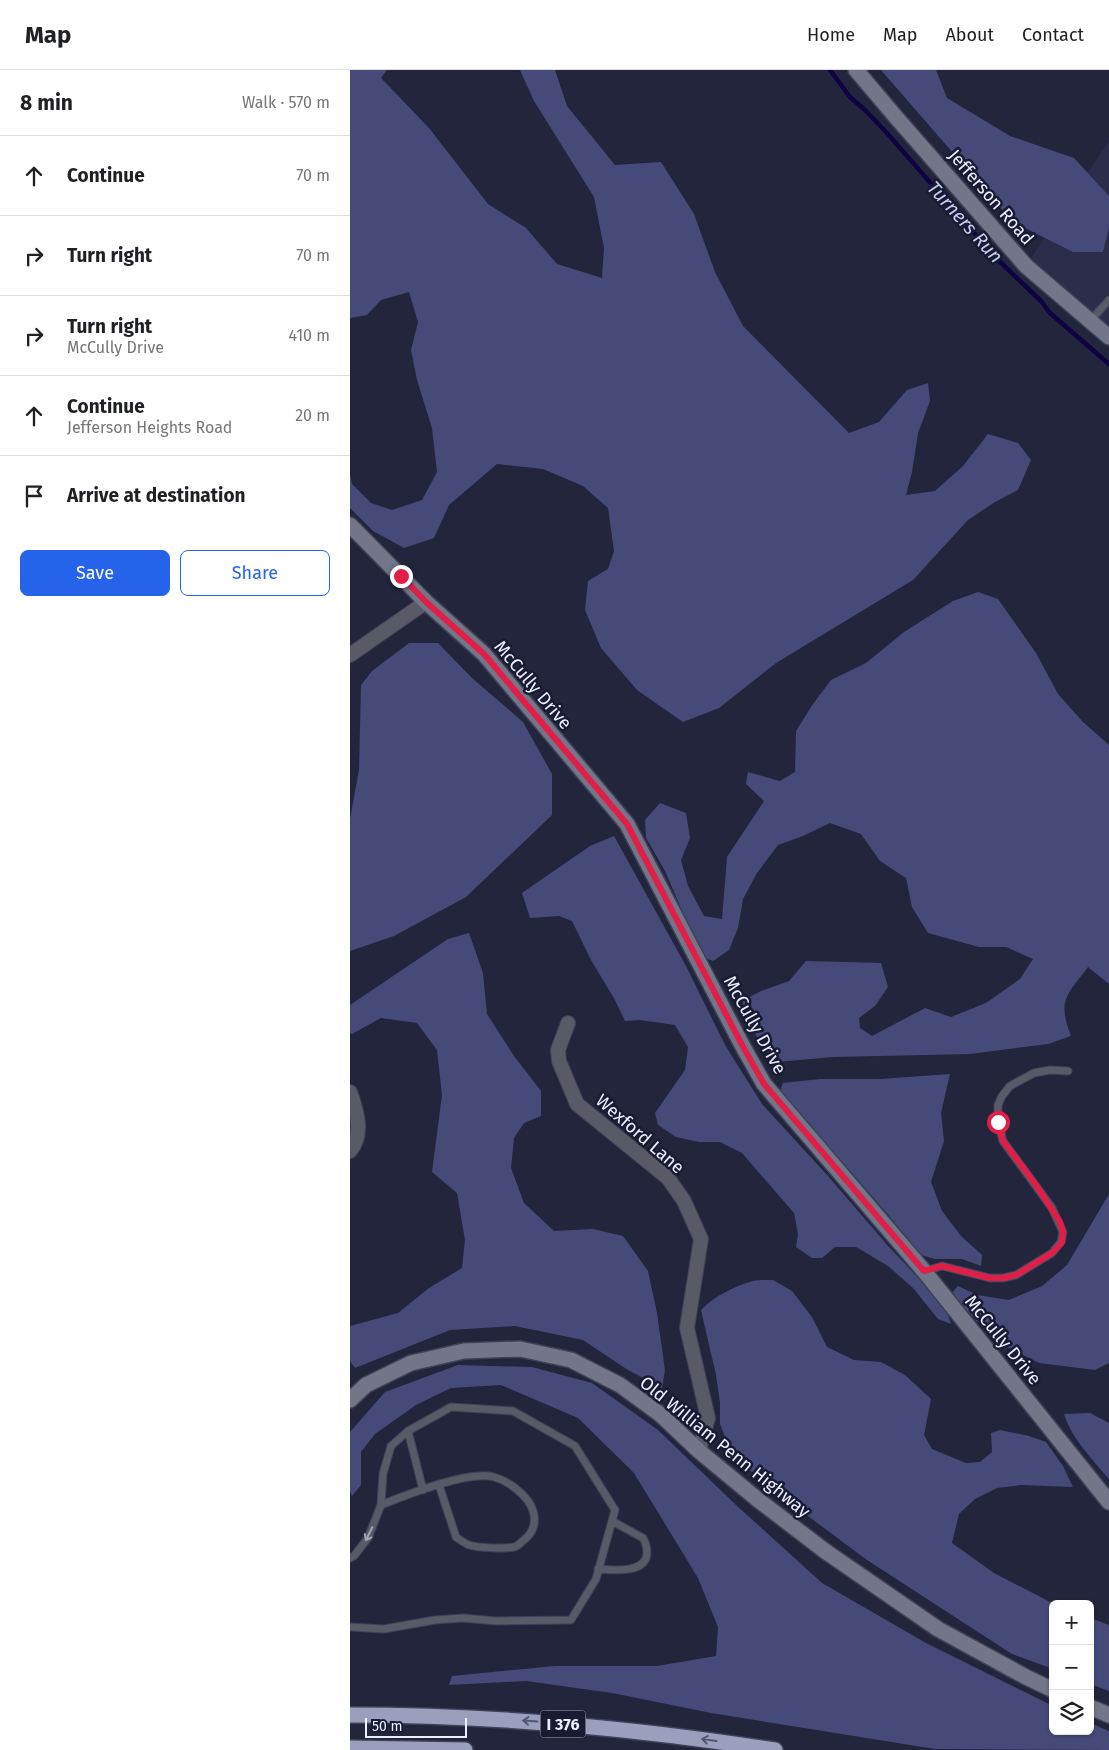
<!DOCTYPE html>
<html lang="en">
<head>
<meta charset="utf-8">
<style>
  :root { --surface:#fff; --page:#f2f2f2; --text:#202124; --muted:#757577; --line:#e0e0e0; --accent:#2563eb }
  body { margin:0; font-family:"Fira Sans",sans-serif; background:var(--page); color:var(--text) }
  .controls { position:absolute; right:15px; bottom:15px; display:grid; overflow:hidden; border-radius:8px; box-shadow:0 1px 4px #0004 }
  .controls button { width:45px; height:45px; display:grid; place-items:center; padding:0; border:0; border-bottom:1px solid var(--line); background:var(--surface); color:var(--text); font:25px sans-serif }
  .scale { position:absolute; left:15px; bottom:12px; width:102px; box-sizing:border-box; padding-left:5px; border:2px solid #ecefff; border-top:0; font-size:14px; line-height:18px; white-space:nowrap; color:#ecefff; -webkit-text-stroke:4px #191b32; paint-order:stroke }
  .stop { position:absolute; width:15px; height:15px; margin:-11px; border:4px solid #e11d48; border-radius:50%; background:#fff }
  .stop.end { background:#e11d48; border-color:#fff; box-shadow:0 1px 5px #0008 }
  .list { margin:0; padding:0; list-style:none }
  h2 { display:flex; justify-content:space-between; align-items:center; height:65px; margin:0; padding:0 20px; font-size:21px }
  h2 small { font-size:16px; font-weight:400; color:var(--muted) }
  .list li { display:grid; grid-template-columns:32px 1fr auto; gap:15px; align-items:center; box-sizing:border-box; height:80px; padding:0 20px; border-top:1px solid var(--line) }
  .list b { display:block; font-size:19px; white-space:nowrap }
  .list p { margin:0; font-size:16px; white-space:nowrap; color:var(--muted) }
  .list em { font-size:16px; font-style:normal; color:var(--muted) }
  .actions { display:flex; gap:10px; padding:15px 20px }
  .actions a { flex:1; padding:11px 0; border:1px solid var(--accent); border-radius:8px; text-align:center; font-size:18px; color:var(--accent) }
  .actions .main { background:var(--accent); color:#fff }
  .icon { flex:none; width:28px; height:28px; fill:none; stroke:currentColor; stroke-width:2; stroke-linecap:round; stroke-linejoin:round }
  .map { position:relative; flex:none; width:759px; height:1680px; overflow:hidden }
  header { display:flex; align-items:center; gap:30px; box-sizing:border-box; height:70px; padding:0 25px; background:var(--surface); border-bottom:1px solid var(--line) }
  header strong { font-size:24px }
  nav { display:flex; gap:28px; margin-inline-start:auto; font-size:18px }
  main { display:flex }
  aside { flex:1; background:var(--surface) }
  .map>svg:first-child { display:block }
  .built { fill:#2b2d4b }
  .green { fill:#464a79 }
  .lines { fill:none; stroke-linecap:round; stroke-linejoin:round }
  .stream { stroke:#0f0242; stroke-width:4.5 }
  .lane-casing { stroke:#3f4158; stroke-width:9 }
  .street-casing { stroke:#3f4158; stroke-width:16 }
  .secondary-casing { stroke:#3f4158; stroke-width:18 }
  .highway-casing { stroke:#3f4158; stroke-width:18 }
  .lane { stroke:#585a66; stroke-width:7 }
  .street { stroke:#585a66; stroke-width:14 }
  .secondary { stroke:#737689; stroke-width:15 }
  .highway { stroke:#9a9fbd; stroke-width:15 }
  .oneway { stroke:#a2a4b2 }
  .oneway2 { stroke:#535671 }
  .route { stroke:#e11d48; stroke-width:6 }
  .labels { text-anchor:middle; dominant-baseline:central; stroke-width:5; stroke-linejoin:round; paint-order:stroke }
  .shield { fill:#191b32; stroke:#adafc2; stroke-width:1 }
  .shield-label { font-size:16px; font-weight:bold; fill:#ecefff }
  .street-label { font-size:18px; fill:#ecefff; stroke:#191b32 }
  .water-label { font-size:19px; font-style:italic; fill:#c7cdf5; stroke:#191b32 }
</style>
</head>
<body>
<header>
<strong>Map</strong>
<nav><a>Home</a><a>Map</a><a>About</a><a>Contact</a></nav>
</header>
<main>
<aside>
<h2>8 min<small>Walk · 570 m</small></h2>
<ul class="list">
<li><svg class="icon" aria-label="ahead" viewBox="0 0 24 24"><path d="M12 20V5M6 11l6-6 6 6"/></svg><div><b>Continue</b></div><em>70 m</em></li>
<li><svg class="icon" aria-label="right" viewBox="0 0 24 24"><path d="M7 20v-9h11M14 6l5 5-5 5"/></svg><div><b>Turn right</b></div><em>70 m</em></li>
<li><svg class="icon" aria-label="right" viewBox="0 0 24 24"><path d="M7 20v-9h11M14 6l5 5-5 5"/></svg><div><b>Turn right</b><p>McCully Drive</p></div><em>410 m</em></li>
<li><svg class="icon" aria-label="ahead" viewBox="0 0 24 24"><path d="M12 20V5M6 11l6-6 6 6"/></svg><div><b>Continue</b><p>Jefferson Heights Road</p></div><em>20 m</em></li>
<li><svg class="icon" aria-label="arrive" viewBox="0 0 24 24"><path d="M6 21V4h12l-3 4 3 4H6"/></svg><div><b>Arrive at destination</b></div></li>
</ul>
<div class="actions"><a class="main">Save</a><a>Share</a></div>
</aside>
<div class="map">
<svg width="759" height="1680" viewBox="0 0 759 1680">
  <rect width="100%" height="100%" fill="#23253d"/>
  <!-- built -->
  <path class="built" d="M759 71V268L676 196Z"/>
  <!-- green -->
  <path class="green" d="M0 0H37L31 8 79 58 138 134 176 158 207 194 252 208 254 178 244 127 184 31 170 0H205L217 36 265 95 311 92 344 144 365 202 393 256 499 363 529 352 557 320 578 313 580 331 568 363 562 402 556 425 585 421 613 396 638 364 668 373 681 390 668 420 645 432 618 450 563 510 426 593 369 638 333 652 287 620 251 578 235 540 238 511 258 499 264 481 258 438 233 416 193 399 147 394 99 435 84 468 54 478 23 461 0 438V405L2 414 21 433 42 440 72 430 87 402 82 358 67 310 61 280 68 252 59 222 31 230 17 245 0 248Z
    M531 0H586L597 28 660 66 724 88 759 126V157L753 182H723L663 152Z
    M628 522 648 529 686 583 708 624 733 652 759 675V914L738 897C717 925 707 930 721 966L698 974 620 984 483 987 426 992 410 975 392 931 411 921 439 911 456 891 531 893 538 917 525 936 509 948 510 958 522 966 575 938 601 947 636 933 670 909 683 889 656 877H629L578 863 562 837 556 808 530 791 511 764 480 753 453 766 428 775 407 803 393 829 388 858 379 880 363 891 352 887 315 801 296 768 295 750 310 733 336 743 340 768 331 790 338 816 354 846 372 849 377 787 414 731 396 714 398 702 430 711 445 702 446 661 463 634 481 610 516 593 554 562 603 531Z
    M59 573H88L122 608 173 652 202 704V745L116 827 44 866 0 881V749L9 700 11 615 22 601Z
    M264 766 336 896 375 975 412 1034 478 1106 539 1177 595 1236 601 1254 588 1249 563 1218 538 1196 506 1177H485L472 1188H462L446 1177 448 1164 444 1143 392 1083 370 1072H349L326 1067 308 1055 305 1043 335 1000 338 977 325 955 290 950 275 951 265 930 241 890 222 851 209 846 180 848 172 823 240 776Z
    M119 863 133 903 137 944 164 986 191 1021V1046L174 1053 164 1068 161 1098 174 1133 204 1161 243 1159 273 1166 298 1201 307 1243 315 1300 312 1318 278 1300 233 1270 165 1256 100 1260 5 1298 0 1291V1256L48 1243 79 1218 112 1198 115 1170 107 1123 82 1102 92 1025 87 980 67 953 31 948 2 964 0 963V935L98 869Z
    M600 1004 591 1043 594 1071 581 1112 592 1141 611 1166 632 1185 631 1196 612 1189H585L571 1185 535 1141 430 1021 433 1013 470 1009H530Z
    M759 1124V1293L745 1300 689 1293 647 1272 601 1224 608 1216 627 1225 659 1230 692 1216 717 1195Z
    M423 1210 442 1221 462 1247 477 1277 504 1290 531 1292 555 1305 581 1329 574 1365 582 1379 616 1393 630 1392 642 1382 641 1363 650 1360 679 1366 696 1372 713 1396 723 1417 671 1415 647 1418 625 1429 609 1444 602 1473 644 1503 704 1534 703 1599 662 1584 517 1490 423 1420 382 1385 370 1354V1333L366 1305 351 1240C364 1226 385 1216 403 1211 409 1210 417 1210 423 1210Z
    M108 1295 182 1297 242 1313 308 1360 386 1435 472 1513 576 1573 703 1636V1661H740V1653L759 1661V1680L585 1679 361 1643 262 1623 176 1611 99 1615 102 1606 205 1596H307L366 1586 368 1557 348 1508 284 1403 228 1348 151 1315 101 1318 66 1335 25 1364 11 1382V1415L2 1426 0 1421V1362L35 1322Z
    M740 1343 759 1353V1409C742 1389 722 1369 714 1344Z
    M740 1548 759 1555V1621L740 1614Z"/>
  <g class="lines">
    <!-- stream -->
    <path class="stream" d="M480 0 500 27 515 40 537 63 646 188 691 231 700 243 759 294"/>
    <!-- lane casing -->
    <g class="lane-casing">
      <path id="lane" d="M740 251 759 230
        M574 1201 592 1196 640 1208H653L666 1205 702 1183 711 1172 713 1162 702 1138 653 1071 648 1052V1035L652 1026 660 1016 684 1003 700 1000 718 1001
        M58 1361 73 1420
        M31 1435C56 1425 119 1400 144 1407 155 1410 165 1417 173 1425 186 1438 190 1457 174 1470 171 1472 168 1476 164 1477 155 1479 128 1478 119 1475 114 1473 110 1470 106 1467L89 1415
        M0 1488 4 1486 18 1468 31 1435 33 1404 41 1376 58 1361 101 1337 163 1341 225 1376 265 1440 246 1509 221 1550 146 1551 113 1548 85 1550 34 1559 0 1557
        M248 1499C263 1500 296 1504 297 1483 297 1477 296 1473 293 1468L262 1451"/>
    </g>
    <!-- street casing -->
    <g class="street-casing">
      <path id="street" d="M0 585 76 532
        M218 953 208 980 209 991 227 1034 318 1108 334 1131 351 1169 337 1258 358 1348 349 1381
        M0 1022C7 1041 14 1065 0 1081"/>
    </g>
    <!-- secondary casing -->
    <g class="secondary-casing">
      <path id="secondary" d="M506 0 545 46 676 196 759 267
        M0 455 76 532 134 584 277 754 392 975 414 1014 574 1201 759 1432
        M0 1330 16 1315 61 1293 114 1281 170 1279 221 1290 270 1315 311 1345 349 1381 407 1429 475 1481 588 1559 676 1607 703 1620
        M740 1637 759 1645"/>
    </g>
    <!-- highway casing -->
    <g class="highway-casing">
      <path id="highway" d="M0 1645C143 1645 284 1658 425 1680
        M0 1678 115 1680"/>
    </g>
    <!-- lane -->
    <use href="#lane" class="lane"/>
    <!-- street -->
    <use href="#street" class="street"/>
    <!-- secondary -->
    <use href="#secondary" class="secondary"/>
    <!-- highway -->
    <use href="#highway" class="highway"/>
  </g>
  <!-- one-way arrows -->
  <defs><path id="oneway-shaft" d="M-6 0H5M1.5-3L5.5 0L1.5 3" fill="none" stroke-width="1.6" stroke-linecap="round" stroke-linejoin="round" transform="scale(1.25)"/></defs>
  <use class="oneway" href="#oneway-shaft" transform="translate(19 1464) rotate(116)"/>
  <g class="oneway2">
    <use href="#oneway-shaft" transform="translate(180 1651) rotate(-176)"/>
    <use href="#oneway-shaft" transform="translate(359 1670) rotate(-172)"/>
  </g>
  <g class="lines">
    <!-- route -->
    <path class="route" d="M51 506 76 532 134 584 277 754 392 975 414 1014 574 1201 592 1196 640 1208H653L666 1205 702 1183 712 1172 713 1162 710 1152 686 1115 653 1071 648 1052"/>
  </g>
  <g class="labels">
    <!-- shield labels -->
    <rect class="shield" x="190.5" y="1640.5" width="45" height="27" rx="4"/>
    <g class="shield-label">
      <text x="213" y="1654">I 376</text>
    </g>
    <!-- street labels -->
    <g class="street-label">
      <text transform="translate(641 127) rotate(49)">Jefferson Road</text>
      <text transform="translate(183 615) rotate(50)">McCully Drive</text>
      <text transform="translate(405 955) rotate(61)">McCully Drive</text>
      <text transform="translate(290 1064) rotate(41)">Wexford Lane</text>
      <text transform="translate(653 1270) rotate(51)">McCully Drive</text>
      <text transform="translate(375 1377) rotate(39)">Old William Penn Highway</text>
    </g>
    <!-- water labels -->
    <g class="water-label">
      <text transform="translate(615 152) rotate(48)">Turners Run</text>
    </g>
  </g>
</svg>
<div class="controls">
<button>+</button>
<button>−</button>
<button><svg class="icon" aria-label="layers" viewBox="0 0 24 24"><path d="M12 4l9 5-9 5-9-5zM3 14l9 5 9-5"/></svg></button>
</div>
<div class="scale">50 m</div>
<div class="stop" style="left:648px;top:1052px"></div>
<div class="stop end" style="left:51px;top:506px"></div>
</div>
</main>
</body>
</html>
